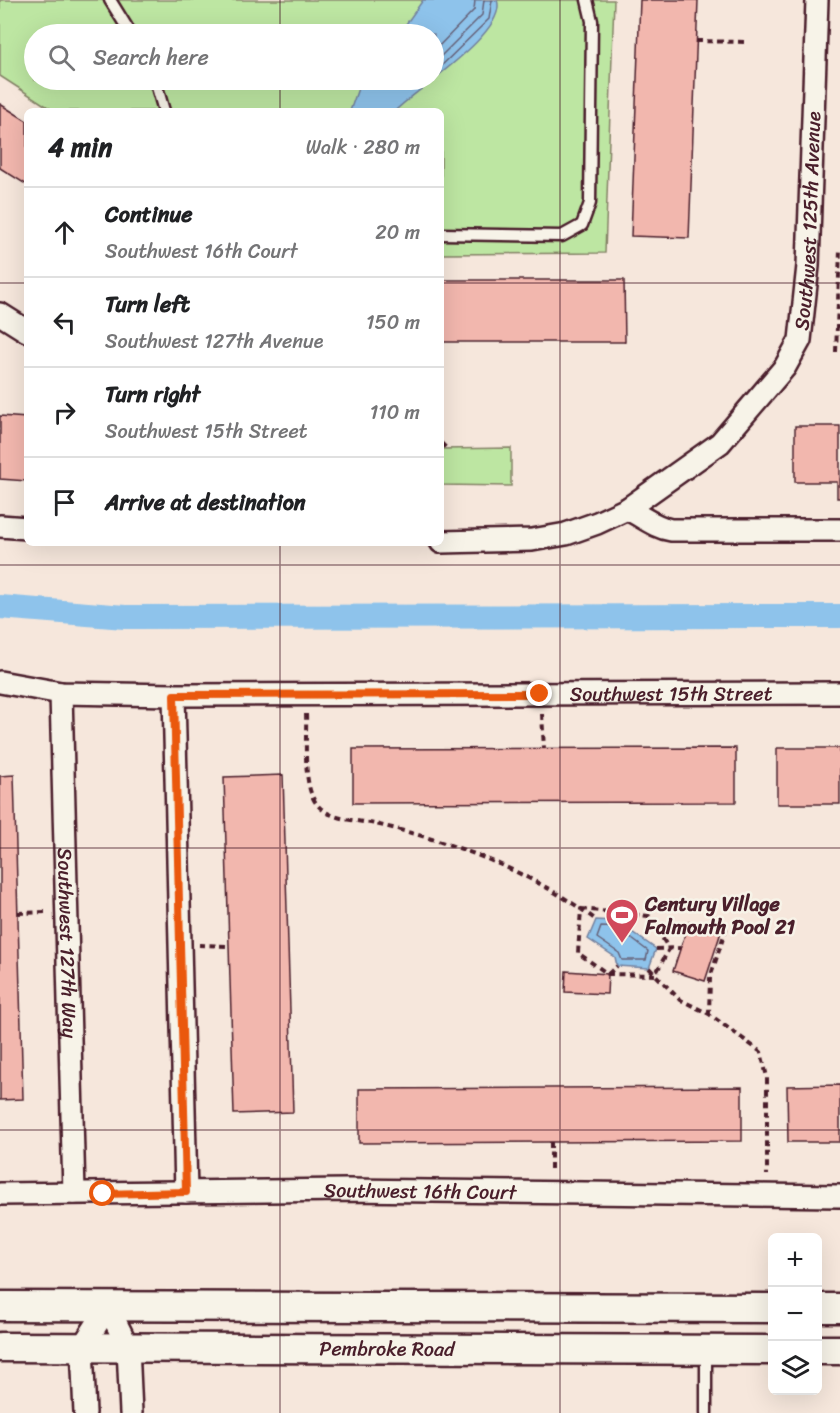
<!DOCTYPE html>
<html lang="en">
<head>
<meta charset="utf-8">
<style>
  :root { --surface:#fff; --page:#f6f6f6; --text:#202124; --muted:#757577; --line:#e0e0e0 }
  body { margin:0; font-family:Sriracha,sans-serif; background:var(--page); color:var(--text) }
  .controls { position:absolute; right:18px; bottom:18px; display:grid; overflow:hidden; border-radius:9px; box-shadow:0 6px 24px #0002 }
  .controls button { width:54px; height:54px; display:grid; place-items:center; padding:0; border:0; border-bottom:2px solid var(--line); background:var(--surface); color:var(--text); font:30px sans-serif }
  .stop { position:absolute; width:18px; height:18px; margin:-14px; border:4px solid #ea580c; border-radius:50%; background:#fff }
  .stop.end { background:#ea580c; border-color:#fff; box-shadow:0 2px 6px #0008 }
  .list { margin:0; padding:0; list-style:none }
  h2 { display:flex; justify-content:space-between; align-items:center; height:78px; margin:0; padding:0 24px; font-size:26px }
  h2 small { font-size:20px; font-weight:400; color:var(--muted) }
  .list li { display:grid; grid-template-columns:39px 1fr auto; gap:18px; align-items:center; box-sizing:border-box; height:90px; padding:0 24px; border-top:2px solid var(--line) }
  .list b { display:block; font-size:22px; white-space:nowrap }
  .list p { margin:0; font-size:20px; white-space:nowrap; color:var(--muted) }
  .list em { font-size:20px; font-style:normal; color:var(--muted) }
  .icon { flex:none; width:33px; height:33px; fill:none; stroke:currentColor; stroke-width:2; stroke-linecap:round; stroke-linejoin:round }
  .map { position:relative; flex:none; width:840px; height:1413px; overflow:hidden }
  .search { position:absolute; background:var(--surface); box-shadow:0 6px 24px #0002; left:24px; top:24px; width:420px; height:66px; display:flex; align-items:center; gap:15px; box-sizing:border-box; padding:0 21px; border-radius:33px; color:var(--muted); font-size:22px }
  .panel { position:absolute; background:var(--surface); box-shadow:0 6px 24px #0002; left:24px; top:108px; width:420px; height:438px; border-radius:9px }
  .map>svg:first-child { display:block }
  .green { fill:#bde6a2; stroke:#848266; stroke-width:1.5; fill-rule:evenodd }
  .water { fill:#8ec3eb; stroke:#73819e; stroke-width:1.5 }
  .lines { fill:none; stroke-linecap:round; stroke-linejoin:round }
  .shore { stroke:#656178; stroke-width:1.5 }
  .canal { stroke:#8ec3eb; stroke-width:24 }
  .building { fill:#f2b7ae; stroke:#4a1f2b; stroke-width:1.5 }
  .lane-casing { stroke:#4a1f2b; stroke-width:15 }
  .street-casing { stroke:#4a1f2b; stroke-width:26 }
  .secondary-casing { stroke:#4a1f2b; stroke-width:33 }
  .path { stroke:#4a1f2b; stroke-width:4; stroke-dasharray:6 4.5; stroke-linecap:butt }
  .lane { stroke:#f7f3e8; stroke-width:10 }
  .street { stroke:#f7f3e8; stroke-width:21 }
  .secondary { stroke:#f7f3e8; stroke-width:28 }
  .route { stroke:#ea580c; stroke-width:8 }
  .grid { fill:none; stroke:#4a1f2b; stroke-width:1.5; stroke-opacity:0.55 }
  .labels { text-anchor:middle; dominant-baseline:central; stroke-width:5; stroke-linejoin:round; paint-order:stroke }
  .street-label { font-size:20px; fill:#4a1f2b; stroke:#f7f3e8 }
  .poi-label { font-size:20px; font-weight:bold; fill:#4a1f2b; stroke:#f7f3e8; text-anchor:start }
</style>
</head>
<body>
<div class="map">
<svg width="840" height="1413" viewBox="0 0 840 1413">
  <rect width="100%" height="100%" fill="#f6e7dc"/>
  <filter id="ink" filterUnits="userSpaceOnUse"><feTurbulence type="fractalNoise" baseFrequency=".0167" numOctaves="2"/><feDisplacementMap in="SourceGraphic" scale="12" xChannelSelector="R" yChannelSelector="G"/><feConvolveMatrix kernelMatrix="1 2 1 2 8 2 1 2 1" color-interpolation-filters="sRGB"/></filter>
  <g filter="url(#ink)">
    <!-- green -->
    <path class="green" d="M0 0H614L605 253 441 254V111H54L0 76ZM34 34H434V80H34Z
      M511 448V486L441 485V449Z"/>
    <!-- water -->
    <path class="water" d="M423 0H497C509 31 415 90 395 111H350L361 80H434V34H399Z
      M596 920 630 922 632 932 656 949 649 968 617 966 615 957 588 939Z"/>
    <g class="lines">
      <!-- shore -->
      <path class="shore" d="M434 51 474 10 475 0
        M434 63 482 15 484 0
        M434 73 489 19 492 0
        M601 927 624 928 628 936 648 951 646 960H622L619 953 597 938Z"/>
      <!-- canal -->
      <path class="canal" d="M0 607 125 617 840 616"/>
    </g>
    <!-- building -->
    <path class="building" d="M640 0H698L689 238 631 236Z
      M0 104 27 121V185L0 168Z
      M441 280H624L625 342H441Z
      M0 416 27 418V481L0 479Z
      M795 426H840V498H837V482H795Z
      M736 748V802L353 803V749Z
      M777 748H840V804H777Z
      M14 775 23 1099 0 1100V776Z
      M283 775 293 1112 234 1114 224 777Z
      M689 922 721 932 705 981 673 971Z
      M566 971 608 974 607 994 565 992Z
      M840 1085V1142H788L787 1086Z
      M742 1087V1141L359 1143V1089Z"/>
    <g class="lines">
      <!-- lane casing -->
      <g class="lane-casing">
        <path id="lane" d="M110 0 131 34
          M155 80 164 111
          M441 234 562 236 582 225 590 203 592 21 587 0
          M706 1350V1413"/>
      </g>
      <!-- street casing -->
      <g class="street-casing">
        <g id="street">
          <path d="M0 314 27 331"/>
          <path d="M627 509C642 516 654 527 671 530H840"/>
          <path d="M0 526 27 528"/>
          <path id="s1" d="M441 542 532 540 566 534 597 523 627 509 720 443 785 367 800 340 808 266 817 0"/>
          <path id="s2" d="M0 682 61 693 174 695 840 693"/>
          <path id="s3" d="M61 693 74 1193"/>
          <path d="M174 695 186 1192"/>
          <path id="s4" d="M0 1194 346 1190 840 1196"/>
          <path d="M108 1307 128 1347 131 1413"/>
          <path d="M85 1413 82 1347 108 1307"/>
        </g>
      </g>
      <!-- secondary casing -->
      <g class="secondary-casing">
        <g id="secondary">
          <path d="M0 1306 772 1308"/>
          <path d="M818 1308H840"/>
          <path id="s5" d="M0 1347 772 1350"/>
          <path d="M818 1350H840"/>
        </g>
      </g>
      <!-- path -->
      <path class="path" d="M696 41 746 42
        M836 352 840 251
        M441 443 446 448
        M306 714C307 738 302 784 316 803 328 820 356 820 375 824 449 840 537 874 596 920
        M542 714 544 749
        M581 909 649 916 669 949 655 975 608 974 578 953Z
        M18 913 47 912
        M707 928 712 916 721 920 726 929 710 978 709 1014
        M199 945 229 946
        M656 949 680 948
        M649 968 679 999 709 1014 761 1052 767 1077V1175
        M608 974 617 966
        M551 1142V1171"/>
      <!-- lane -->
      <use href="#lane" class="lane"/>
      <!-- street -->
      <use href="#street" class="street"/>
      <!-- secondary -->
      <use href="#secondary" class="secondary"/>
    </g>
  </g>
  <g class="lines" filter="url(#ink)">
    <!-- route -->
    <path class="route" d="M103 1194 186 1192 174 695 540 694"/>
  </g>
  <!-- grid -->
  <path class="grid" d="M280 0V34M560 0V1413M280 80V111M0 283H27M441 283H840M280 543V1413M0 565H840M0 848H840M0 1130H840"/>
  <!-- icons -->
  <defs>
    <g id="stadium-pin" transform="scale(1.725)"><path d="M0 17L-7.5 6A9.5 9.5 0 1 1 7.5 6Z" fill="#d1495b" stroke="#f7f3e8"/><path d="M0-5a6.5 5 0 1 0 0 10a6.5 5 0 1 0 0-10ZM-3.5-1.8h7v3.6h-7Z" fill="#fff"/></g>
  </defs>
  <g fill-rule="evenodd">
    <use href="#stadium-pin" x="622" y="915"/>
  </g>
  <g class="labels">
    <!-- street labels -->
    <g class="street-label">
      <text stroke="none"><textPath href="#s1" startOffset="556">Southwest 125th Avenue</textPath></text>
      <text stroke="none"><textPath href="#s2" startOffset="672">Southwest 15th Street</textPath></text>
      <text stroke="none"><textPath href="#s3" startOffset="250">Southwest 127th Way</textPath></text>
      <text stroke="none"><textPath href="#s4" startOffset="420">Southwest 16th Court</textPath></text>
      <text stroke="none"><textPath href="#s5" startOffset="387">Pembroke Road</textPath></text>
    </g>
    <!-- poi labels -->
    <g class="poi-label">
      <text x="645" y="904">Century Village<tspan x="645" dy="23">Falmouth Pool 21</tspan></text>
    </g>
  </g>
</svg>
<div class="controls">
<button>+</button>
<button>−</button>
<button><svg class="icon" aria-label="layers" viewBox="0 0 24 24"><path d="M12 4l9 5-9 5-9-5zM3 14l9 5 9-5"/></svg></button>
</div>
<div class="stop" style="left:103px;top:1194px"></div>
<div class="stop end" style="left:540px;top:694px"></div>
<div class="search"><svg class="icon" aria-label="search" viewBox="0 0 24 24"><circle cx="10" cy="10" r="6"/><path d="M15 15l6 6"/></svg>Search here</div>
<section class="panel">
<h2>4 min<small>Walk · 280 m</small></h2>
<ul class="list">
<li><svg class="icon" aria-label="ahead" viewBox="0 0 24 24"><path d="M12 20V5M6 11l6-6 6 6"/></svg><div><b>Continue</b><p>Southwest 16th Court</p></div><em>20 m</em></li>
<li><svg class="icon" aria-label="left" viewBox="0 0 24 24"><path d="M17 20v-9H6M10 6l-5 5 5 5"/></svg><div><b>Turn left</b><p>Southwest 127th Avenue</p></div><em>150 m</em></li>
<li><svg class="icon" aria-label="right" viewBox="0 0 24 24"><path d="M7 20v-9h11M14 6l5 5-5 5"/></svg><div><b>Turn right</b><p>Southwest 15th Street</p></div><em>110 m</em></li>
<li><svg class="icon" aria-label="arrive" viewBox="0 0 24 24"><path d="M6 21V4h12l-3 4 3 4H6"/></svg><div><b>Arrive at destination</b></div></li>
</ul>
</section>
</div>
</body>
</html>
